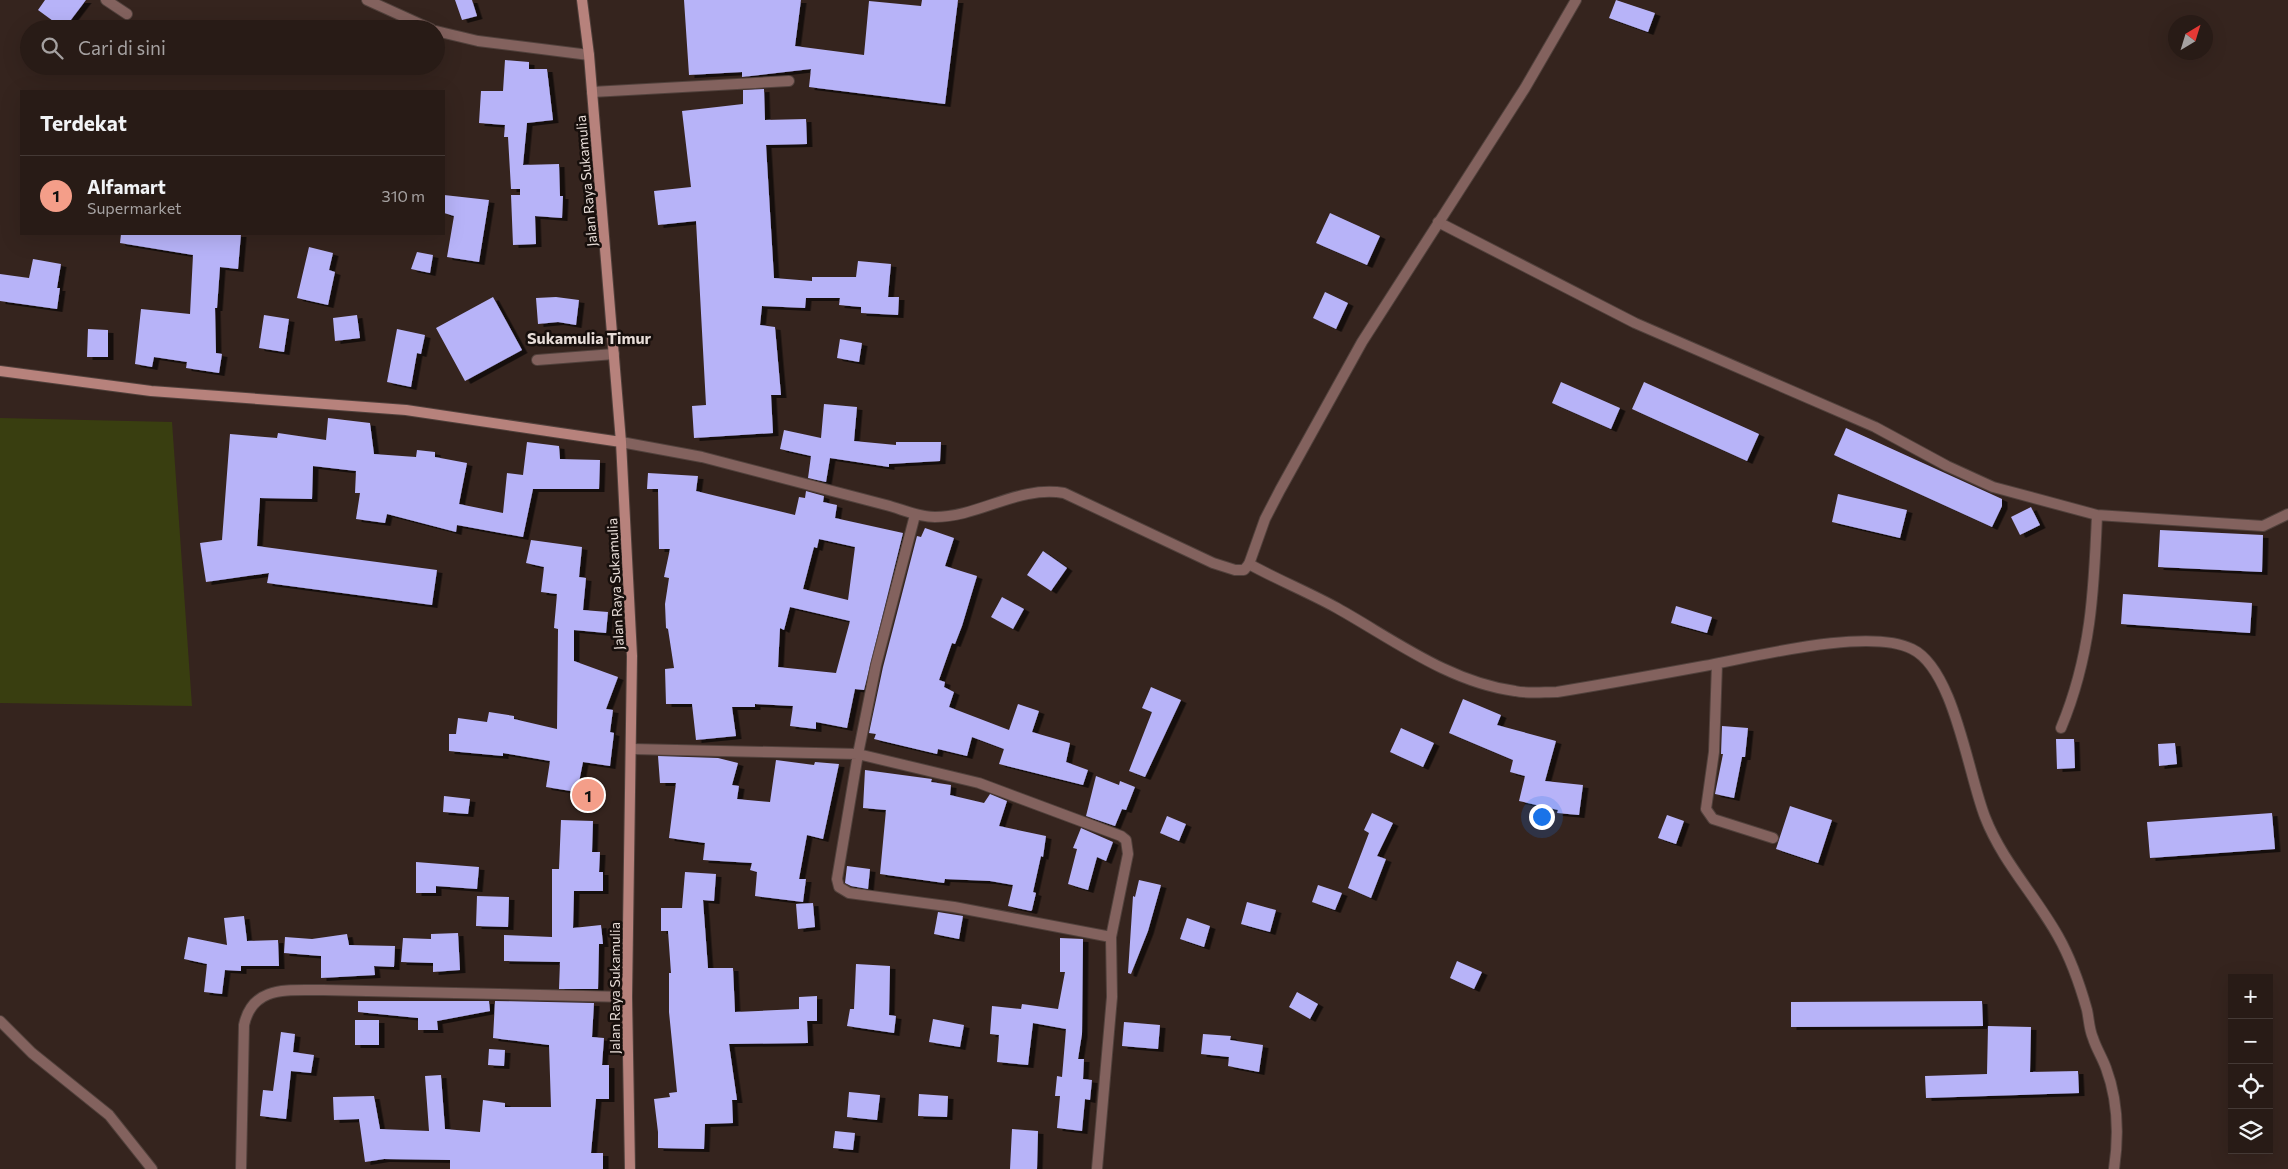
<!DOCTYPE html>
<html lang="id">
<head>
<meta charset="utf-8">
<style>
  :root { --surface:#281b16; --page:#342823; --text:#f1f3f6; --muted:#a5a1a1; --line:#443935; --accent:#f49e89 }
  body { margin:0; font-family:Commissioner,sans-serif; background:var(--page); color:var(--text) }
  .controls { position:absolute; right:15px; bottom:15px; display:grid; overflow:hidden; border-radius:0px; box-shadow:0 5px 20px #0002 }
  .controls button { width:45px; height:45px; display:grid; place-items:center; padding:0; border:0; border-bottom:1px solid var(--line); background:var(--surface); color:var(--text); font:25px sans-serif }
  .compass { position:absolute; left:2168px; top:15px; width:45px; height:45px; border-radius:50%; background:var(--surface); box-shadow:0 5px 20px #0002; rotate:38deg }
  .you { position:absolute; left:1541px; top:816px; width:18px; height:18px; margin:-12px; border:4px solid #fff; border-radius:50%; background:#1a73e8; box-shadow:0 0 0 8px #1a73e833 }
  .badge { display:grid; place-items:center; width:32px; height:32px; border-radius:50%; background:var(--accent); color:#111; font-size:16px; font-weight:700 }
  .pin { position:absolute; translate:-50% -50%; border:2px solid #fff; box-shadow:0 1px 5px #0006 }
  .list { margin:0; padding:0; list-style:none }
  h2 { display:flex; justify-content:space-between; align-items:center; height:65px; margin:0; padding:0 20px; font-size:21px }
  h2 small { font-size:16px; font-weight:400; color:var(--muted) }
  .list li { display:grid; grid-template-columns:32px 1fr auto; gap:15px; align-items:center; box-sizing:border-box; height:80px; padding:0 20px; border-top:1px solid var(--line) }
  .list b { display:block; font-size:19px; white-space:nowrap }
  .list p { margin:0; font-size:16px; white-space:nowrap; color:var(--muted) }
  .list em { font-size:16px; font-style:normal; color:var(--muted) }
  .icon { flex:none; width:28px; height:28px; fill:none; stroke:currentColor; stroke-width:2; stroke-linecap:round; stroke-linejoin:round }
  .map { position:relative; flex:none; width:2288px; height:1169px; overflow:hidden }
  .search { position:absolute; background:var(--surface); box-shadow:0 5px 20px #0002; left:20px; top:20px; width:425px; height:55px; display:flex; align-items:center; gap:12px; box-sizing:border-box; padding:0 18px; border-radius:28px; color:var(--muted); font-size:19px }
  .panel { position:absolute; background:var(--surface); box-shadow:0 5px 20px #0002; left:20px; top:90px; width:425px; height:145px; border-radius:0px }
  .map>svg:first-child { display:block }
  .green { fill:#393e10 }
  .building { fill:#b7b3f8; fill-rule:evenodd; filter:url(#shadow) }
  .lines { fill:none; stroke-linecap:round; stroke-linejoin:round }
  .lane-casing { stroke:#51413c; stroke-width:12 }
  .street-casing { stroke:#51413c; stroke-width:12 }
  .secondary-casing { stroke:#51413c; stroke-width:12 }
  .lane { stroke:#83625e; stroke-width:10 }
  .street { stroke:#83625e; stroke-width:10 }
  .secondary { stroke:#b7827c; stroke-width:10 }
  .labels { text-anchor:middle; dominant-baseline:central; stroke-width:5; stroke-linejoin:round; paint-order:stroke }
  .street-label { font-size:14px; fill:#e7dcd7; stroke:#170f0c }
  .quarter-label { font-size:16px; font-weight:bold; fill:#e7dcd7; stroke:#170f0c }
</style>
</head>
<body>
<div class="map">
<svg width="2288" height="1169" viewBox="0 0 2288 1169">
  <defs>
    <filter id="shadow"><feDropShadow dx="5.5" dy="3" stdDeviation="0" flood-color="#0009"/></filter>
  </defs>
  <rect width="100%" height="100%" fill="#35241e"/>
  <!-- green -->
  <path class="green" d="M0 418 172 422 192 706 0 703Z"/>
  <!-- building -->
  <path class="building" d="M45 0H86L64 29 38 10Z
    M455 0H472L477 16 462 20Z
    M684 0H801L795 46 864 55 869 1 921 6 922 0H958L945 104 809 87 811 69 742 77V72L689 75Z
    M1616 0 1655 13 1648 32 1609 18Z
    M505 60 529 62V69H547L553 120 527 123 523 165 559 164 560 196H563L562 218 535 216 536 244 513 245 511 195H520V189H511L508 137H504L505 125 479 123 481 91H503Z
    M764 89 765 120 806 119 807 144 766 145 774 278 812 281V277H856L858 261 891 264 888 297H899L898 315 861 313V307L839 305 840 298H806L805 308 762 306 760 325 775 327 781 395H771L773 433 694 438 692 406 706 405 696 221 658 225 654 191 691 187 682 111 743 104V90Z
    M444 195 489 200 479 262 447 257 454 216 444 213Z
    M1330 213 1380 236 1367 265 1316 243Z
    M121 234H241L238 269 220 267 217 308H215L216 353 222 354 219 373 186 368 187 362 154 357 152 367 135 364 141 309 190 314 193 255 120 243Z
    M309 247 333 253 329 270 335 272 328 305 297 298Z
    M417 252 433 255 430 273 411 269Z
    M33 259 61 264 57 288H60L57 309 0 301V274L29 278Z
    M1325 292 1348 303 1336 329 1313 318Z
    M493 297 522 350 465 381 436 328Z
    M556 297 579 300 576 325 558 322 538 324 536 298Z
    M264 315 289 319 284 352 259 348Z
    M357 315 360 338 335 341 333 318Z
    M88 329 108 330V357H87Z
    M397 329 425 335 421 354 417 353 411 387 387 382Z
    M840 339 862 343 859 362 837 358Z
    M1561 382 1620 408 1611 429 1552 403Z
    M1644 382 1759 434 1747 461 1632 409Z
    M824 404 857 407 854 441 896 445V442H941L940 461 889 464V467L830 458 826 482 808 478 811 456 780 449 784 430 821 438Z
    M328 418 370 423 374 454 416 457 417 450 435 452V457L467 463 459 504 503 513 507 473 523 475 527 442 559 446 560 459 600 460 599 489H533L523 537 457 525 456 532 387 514 385 523 356 519 360 493H355L356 471 313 466 312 499 260 498 257 546 437 570 432 605 267 583 269 573 206 582 200 543 222 540 230 434 277 438 278 433 326 440Z
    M1846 428 2002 499V506L1992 527 1834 455Z
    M648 473 698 476 696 491 795 515 799 497 805 498 806 491 824 496 823 502 837 505 835 518 903 533 864 690 855 689 847 728 816 722V729L790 726 793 706 755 704V707H732L736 736 696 740 692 704H666L665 669 674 668 668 629 666 628 665 604 669 578 664 577 670 549H659L658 489H647ZM819 539 855 547 848 600 803 589 814 547 817 548ZM790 607 850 621 836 673 778 667 780 628 784 630Z
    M1838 494 1907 510 1900 538 1832 522Z
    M2031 507 2040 525 2020 535 2011 517Z
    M925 528 954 538 945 566 977 576 962 626 955 644 952 643 939 680 945 682 944 687 954 692 949 707 1009 730 1018 704 1039 711 1032 732 1070 743 1066 762 1088 770 1083 785 999 764 1004 749 972 737 967 756 938 749 937 754 874 739 876 734 869 733 883 667 917 536 921 537Z
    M2160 530 2263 535 2262 572 2158 567Z
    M531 540 582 547 579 577 586 578 583 610 608 612 606 633 574 630V661L618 677 606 709 613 710 610 732 614 733 610 766 583 762 577 792 546 787 550 761 503 753V756L449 751V734H456L458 718 487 722 489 712 514 716V719L557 729 558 629 554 628 557 594 541 592 544 567 526 563Z
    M1043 551 1067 568 1051 591 1027 575Z
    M2123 594 2252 603 2250 633 2121 624Z
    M1002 597 1024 609 1013 629 991 617Z
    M1676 606 1712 617 1707 633 1671 623Z
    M1151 687 1181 700 1145 777 1129 771 1152 712 1142 708Z
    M1463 699 1501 715 1497 725 1556 741 1545 781 1583 785 1579 815 1557 813 1558 810 1519 801 1525 776 1510 772 1513 760 1449 733Z
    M1722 726 1748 728 1745 757H1742L1734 798 1715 794 1723 754H1721Z
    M1401 728 1434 743 1423 767 1390 752Z
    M2056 739H2074L2075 768 2057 769Z
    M2175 743 2177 764 2159 766 2158 744Z
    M658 756 718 758 738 763 732 785 739 786 737 799 770 802 776 760 814 765 815 762 839 764 823 839 807 835 799 879H806L803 902 755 896 757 872 750 870 752 863 703 860 705 843 669 838 676 783H660Z
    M865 770 932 779 931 782 951 785 950 795 984 803 990 794 1007 801 999 826 1046 836 1043 857 1041 856 1033 892 1036 893 1032 910 1031 911 1008 906 1013 885 990 881 945 879 944 883 880 874 886 810 863 808Z
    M1096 776 1119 785 1120 781 1135 787 1126 810 1122 809 1115 826 1086 816Z
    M444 796 470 799 468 814 443 812Z
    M1790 806 1832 820 1818 863 1776 849Z
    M1372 813 1393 823 1377 856 1386 859 1371 898 1348 888 1369 833 1364 830Z
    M2272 813 2275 849 2150 858 2147 822Z
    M1667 815 1684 821 1676 844 1658 838Z
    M1167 816 1186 824 1179 841 1160 833Z
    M561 820 593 821 592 852H600L599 872H603V891H574L573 928 601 925 603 944H599L598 989H559L560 962 504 961V935L552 937V869H559Z
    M1081 828 1113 842 1106 861 1097 857 1088 890 1068 884 1077 849 1073 848Z
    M416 862 479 867 477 889 436 886V893H416Z
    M847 866 870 869 868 889 851 886 845 883Z
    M685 872 716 874 714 901 703 900 708 968H733L735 1012 799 1009V997L817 996V1021H807L808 1043 729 1044 737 1100H732L733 1123 705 1124 704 1149 658 1148V1132L654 1099 670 1097 669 1093 677 1092 669 1012V973H671L668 931H661V908H682Z
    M1139 880 1161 885 1148 931 1131 974 1128 973 1133 896 1135 897Z
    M1318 885 1342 893 1335 910 1312 902Z
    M477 896 509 897 508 927 476 926Z
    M1247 902 1276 910 1270 932 1241 924Z
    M813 903 815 927 798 929 796 904Z
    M938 912 963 916 959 939 934 934Z
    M244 916 247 941 278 940 279 966H241V971L225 970 222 994 204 992 207 964 184 959 188 937 227 945 224 918Z
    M1187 918 1210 926 1204 947 1180 939Z
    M458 933 460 970 433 972V963L401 962 403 938 431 939V934Z
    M347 934 349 945 395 946 394 967 374 966 375 975 321 978V956L284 953 285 937 312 939Z
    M1060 938 1083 939 1082 1034 1078 1059H1084L1083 1079 1092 1080 1090 1100 1085 1099 1082 1131 1057 1128 1060 1096H1055L1057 1076 1062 1077 1066 1029 1033 1023 1028 1065 997 1062 999 1035 990 1034 992 1006 1021 1009 1022 1004 1058 1009 1065 972H1060Z
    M1457 961 1482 972 1474 989 1450 978Z
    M856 964 890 966 889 1015 896 1016 894 1033 847 1026 850 1009H854Z
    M1297 992 1318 1004 1310 1019 1289 1007Z
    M358 1001H489L490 1011 437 1021 438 1030H418V1018L358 1012Z
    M495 1001 594 1003 592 1037 604 1038 602 1065H609V1099H596L591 1153H603V1169H450V1160L384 1159 365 1162 359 1119 334 1120 333 1097 374 1096 380 1129 429 1131 425 1076 441 1075 445 1129 480 1132 483 1100 505 1103V1107H551L549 1045 493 1038Z
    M1982 1001 1983 1026 1791 1027V1002Z
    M933 1019 964 1025 960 1047 929 1042Z
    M355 1020H379V1045H355Z
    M1124 1022 1160 1025 1158 1049 1122 1046Z
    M1988 1026 2031 1027 2030 1072 2078 1071 2079 1093 1926 1098 1925 1076 1987 1074Z
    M281 1032 295 1034 293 1052 314 1055 311 1073 291 1071 286 1119 260 1116 263 1090 273 1091Z
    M1203 1034 1231 1036 1230 1040 1263 1045 1259 1072 1228 1066 1229 1057 1201 1054Z
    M489 1049 505 1050 504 1066 488 1065Z
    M849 1092 880 1095 877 1120 847 1117Z
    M919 1094 948 1096 947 1117 918 1116Z
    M1012 1129 1038 1131 1037 1169H1010Z
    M835 1131 855 1133 853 1150 833 1148Z"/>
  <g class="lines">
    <!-- lane casing -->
    <g class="lane-casing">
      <path id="lane" d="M1438 222 1635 323 1875 427 1947 466 1993 487 2097 515 2263 526 2288 514
        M537 360 614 354
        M1249 564C1278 580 1308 592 1337 608 1394 640 1449 682 1515 691 1528 694 1543 692 1557 692 1606 684 1655 675 1704 666 1754 657 1868 627 1912 649 1954 669 1968 774 1985 817 2002 861 2035 895 2058 936 2071 959 2080 985 2087 1010 2089 1019 2089 1029 2093 1038 2096 1048 2102 1057 2106 1068 2118 1100 2119 1135 2114 1169
        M1717 664 1714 752 1706 809 1713 819 1773 838
        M2061 728C2091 656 2094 591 2097 515"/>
    </g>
    <!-- street casing -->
    <g class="street-casing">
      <path id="street" d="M106 0 127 14
        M367 0 431 29
        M436 31 478 41 589 55
        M592 92 789 81
        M621 442 702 457 886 505C902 509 917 517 935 517 979 517 1019 485 1064 493L1213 563 1235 570H1244L1249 564 1265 519 1280 490 1362 342 1525 88 1576 0
        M915 515 876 665 858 754 837 879 839 887 849 893 954 907 1111 937
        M632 749 858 754 979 783 1121 836 1126 840 1128 854 1111 937 1112 997 1097 1169
        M0 1021 32 1053 109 1115 152 1169
        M241 1169 244 1025C253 984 289 991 323 990L627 997"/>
    </g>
    <!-- secondary casing -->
    <g class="secondary-casing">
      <path id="secondary" d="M582 0 589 55 621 442 632 656 627 997 630 1169
        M0 371 151 391 406 410 621 442"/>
    </g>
    <!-- lane -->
    <use href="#lane" class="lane"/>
    <!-- street -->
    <use href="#street" class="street"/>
    <!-- secondary -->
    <use href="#secondary" class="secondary"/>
  </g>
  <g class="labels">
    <!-- street labels -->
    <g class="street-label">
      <text transform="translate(586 181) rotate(-95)">Jalan Raya Sukamulia</text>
      <text transform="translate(615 584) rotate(-93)">Jalan Raya Sukamulia</text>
      <text transform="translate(614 988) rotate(-90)">Jalan Raya Sukamulia</text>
    </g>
    <!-- quarter labels -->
    <g class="quarter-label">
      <text x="589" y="337">Sukamulia Timur</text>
    </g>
  </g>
</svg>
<div class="controls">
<button>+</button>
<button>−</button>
<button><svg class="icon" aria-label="locate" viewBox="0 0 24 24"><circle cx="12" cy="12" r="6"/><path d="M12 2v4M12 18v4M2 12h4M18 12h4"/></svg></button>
<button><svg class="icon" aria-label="layers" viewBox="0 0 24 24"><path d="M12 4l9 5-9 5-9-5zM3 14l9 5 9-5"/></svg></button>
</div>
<svg class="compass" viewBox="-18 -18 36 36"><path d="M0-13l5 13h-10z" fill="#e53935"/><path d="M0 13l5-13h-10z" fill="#a5a1a1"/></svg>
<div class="you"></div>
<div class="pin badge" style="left:588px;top:795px">1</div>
<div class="search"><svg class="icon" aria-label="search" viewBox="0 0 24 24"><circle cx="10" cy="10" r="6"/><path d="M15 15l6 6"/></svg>Cari di sini</div>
<section class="panel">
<h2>Terdekat<small></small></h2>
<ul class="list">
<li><span class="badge">1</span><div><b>Alfamart</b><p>Supermarket</p></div><em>310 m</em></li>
</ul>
</section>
</div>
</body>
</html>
